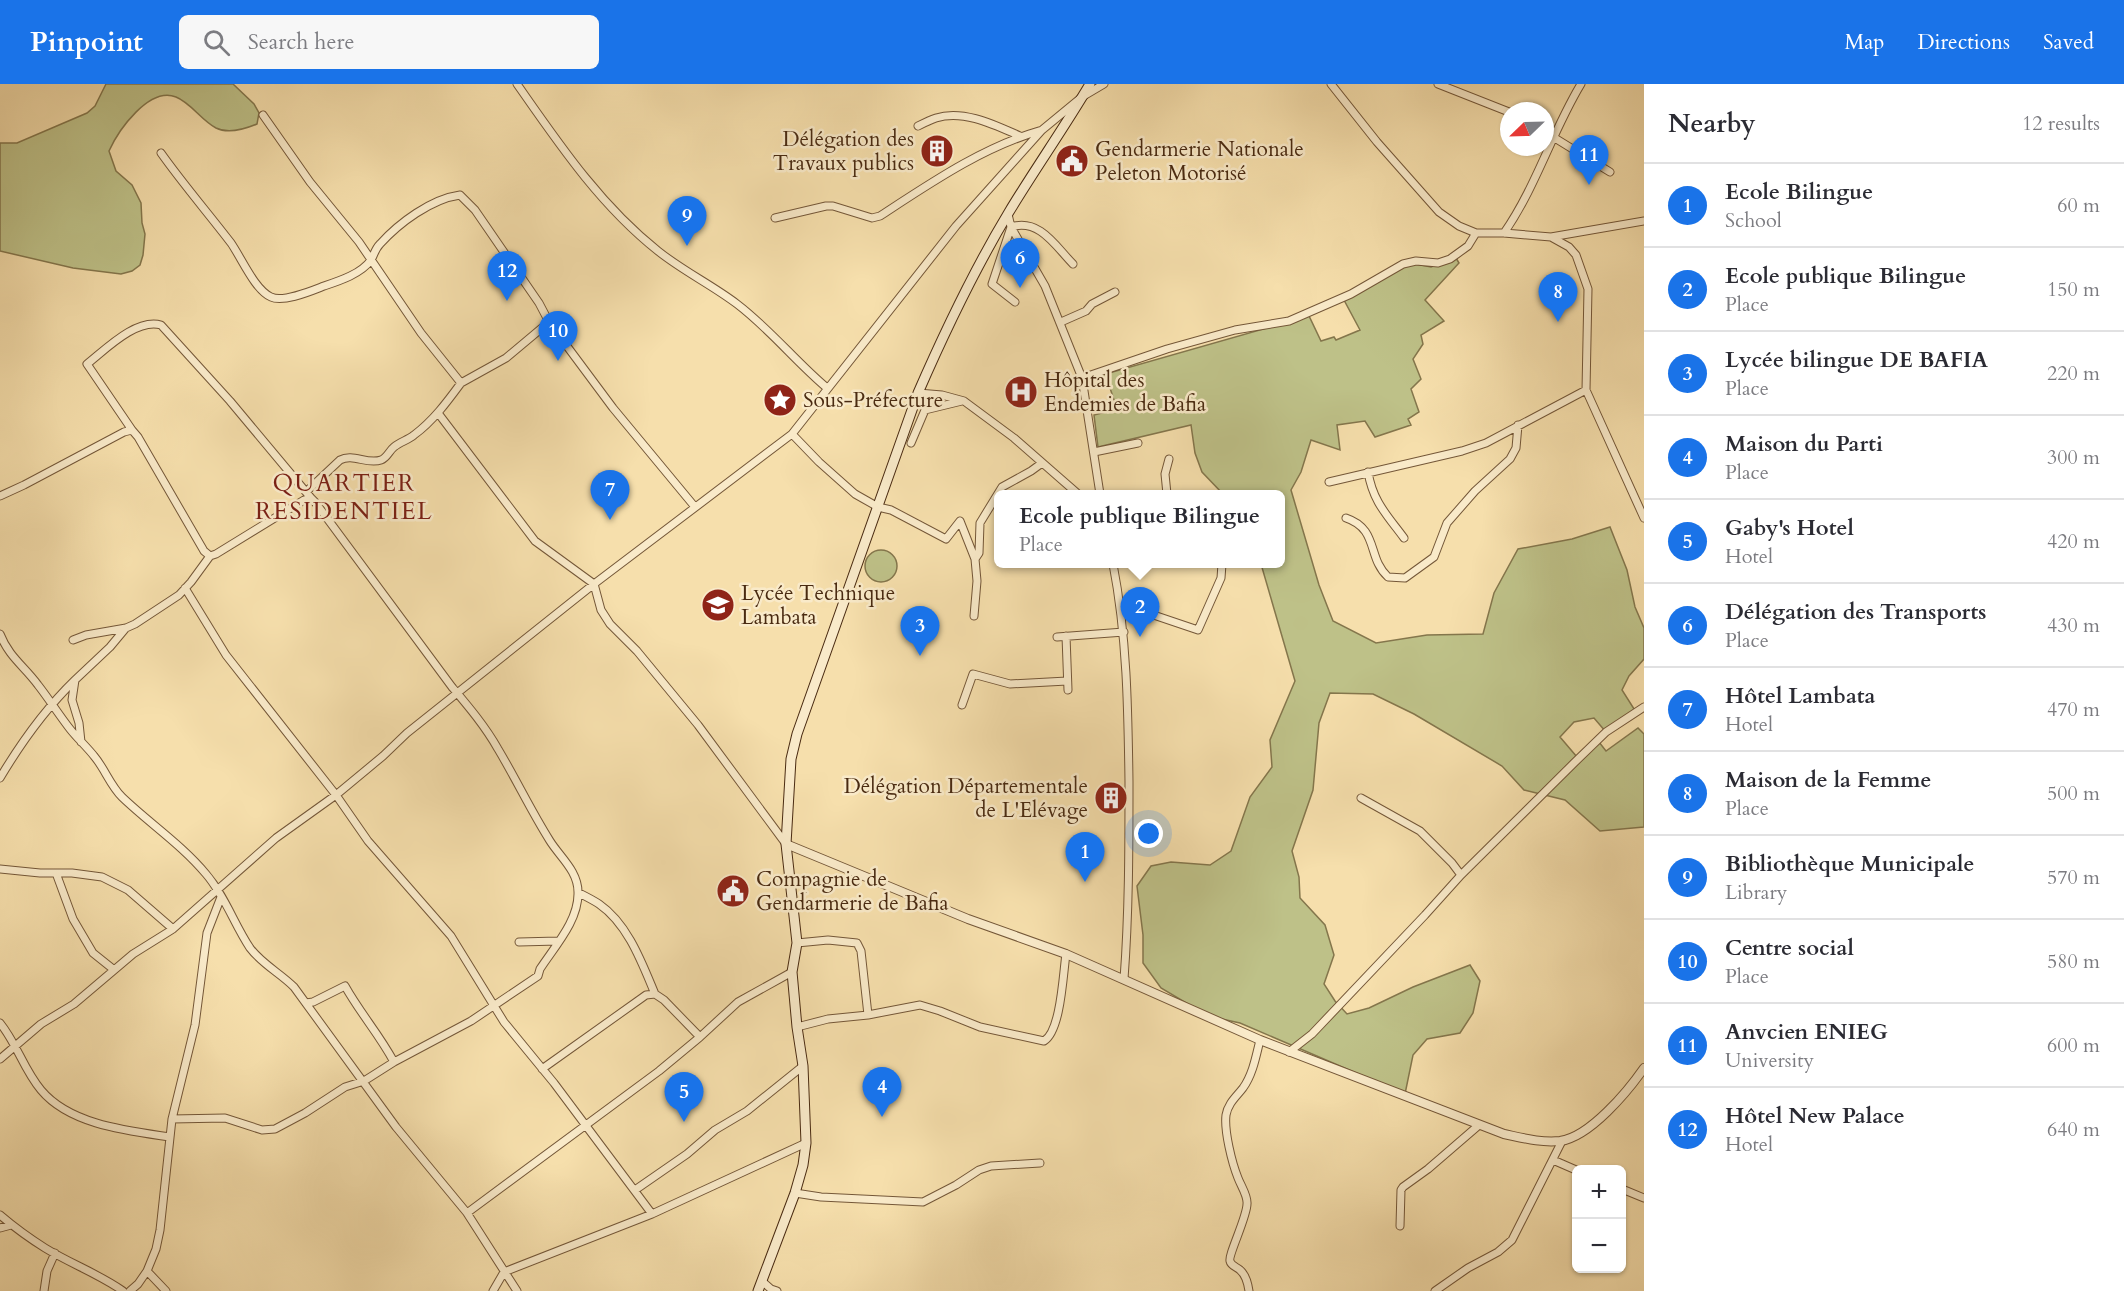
<!DOCTYPE html>
<html lang="en">
<head>
<meta charset="utf-8">
<style>
  :root { --surface:#fff; --page:#f7f7f7; --text:#2b2b33; --muted:#7c7c81; --line:#e1e1e2; --accent:#1a73e8 }
  body { margin:0; font-family:Cardo,serif; background:var(--page); color:var(--text) }
  .controls { position:absolute; right:18px; bottom:18px; display:grid; overflow:hidden; border-radius:9px; box-shadow:0 2px 4px #0004 }
  .controls button { width:54px; height:54px; display:grid; place-items:center; padding:0; border:0; border-bottom:2px solid var(--line); background:var(--surface); color:var(--text); font:30px sans-serif }
  .compass { position:absolute; left:1500px; top:18px; width:54px; height:54px; border-radius:50%; background:var(--surface); box-shadow:0 2px 4px #0004; rotate:247deg }
  .you { position:absolute; left:1149px; top:750px; width:21px; height:21px; margin:-15px; border:4px solid #fff; border-radius:50%; background:#1a73e8; box-shadow:0 0 0 9px #1a73e833 }
  .badge { display:grid; place-items:center; width:39px; height:39px; border-radius:50%; background:var(--accent); color:#fff; font-size:20px; font-weight:700 }
  .pin { position:absolute; translate:-50% -50px; filter:drop-shadow(0 2px 3px #0008) }
  .pin::after { content:''; position:absolute; top:32px; width:21px; height:18px; background:inherit; clip-path:polygon(0 0,100% 0,50% 100%) }
  .popup { position:absolute; left:994px; top:406px; width:291px; height:78px; box-sizing:border-box; display:grid; place-content:center; border-radius:9px; background:var(--surface); filter:drop-shadow(0 2px 4px #0005); font-size:20px; white-space:nowrap; color:var(--muted) }
  .popup b { font-size:22px; color:var(--text) }
  .popup::after { content:''; position:absolute; left:50%; top:100%; margin-left:-12px; border:12px solid transparent; border-top-color:var(--surface) }
  .list { margin:0; padding:0; list-style:none }
  h2 { display:flex; justify-content:space-between; align-items:center; height:78px; margin:0; padding:0 24px; font-size:26px }
  h2 small { font-size:20px; font-weight:400; color:var(--muted) }
  .list li { display:grid; grid-template-columns:39px 1fr auto; gap:18px; align-items:center; box-sizing:border-box; height:84px; padding:0 24px; border-top:2px solid var(--line) }
  .list b { display:block; font-size:22px; white-space:nowrap }
  .list p { margin:0; font-size:20px; white-space:nowrap; color:var(--muted) }
  .list em { font-size:20px; font-style:normal; color:var(--muted) }
  .icon { flex:none; width:33px; height:33px; fill:none; stroke:currentColor; stroke-width:2; stroke-linecap:round; stroke-linejoin:round }
  .map { position:relative; flex:none; width:1644px; height:1207px; overflow:hidden }
  header { display:flex; align-items:center; gap:36px; box-sizing:border-box; height:84px; padding:0 30px; background:var(--accent); color:#fff }
  header strong { font-size:28px }
  nav { display:flex; gap:33px; margin-inline-start:auto; font-size:21px }
  .search { width:420px; height:54px; background:var(--page); display:flex; align-items:center; gap:15px; box-sizing:border-box; padding:0 21px; border-radius:9px; color:var(--muted); font-size:22px }
  main { display:flex }
  aside { flex:1; background:var(--surface) }
  .map>svg:first-child { display:block }
  .green { fill:#bec188; stroke:#84764c; stroke-width:1.5 }
  .lines { fill:none; stroke-linecap:round; stroke-linejoin:round }
  .minor-casing { stroke:#745738; stroke-width:9 }
  .tertiary-casing { stroke:#745738; stroke-width:10 }
  .secondary-casing { stroke:#492a11; stroke-width:11 }
  .minor { stroke:#f9eac9; stroke-width:7 }
  .tertiary { stroke:#f9eac9; stroke-width:8 }
  .secondary { stroke:#f9eac9; stroke-width:9 }
  .labels { text-anchor:middle; dominant-baseline:central; stroke-width:5; stroke-linejoin:round; paint-order:stroke }
  .poi-label { font-size:21px; fill:#492a11; stroke:#f9eac9; text-anchor:start }
  .quarter-label { font-size:24px; letter-spacing:1.5px; fill:#7a1f14; stroke:#f9eac9 }
</style>
</head>
<body>
<header>
<strong>Pinpoint</strong>
<div class="search"><svg class="icon" aria-label="search" viewBox="0 0 24 24"><circle cx="10" cy="10" r="6"/><path d="M15 15l6 6"/></svg>Search here</div>
<nav><a>Map</a><a>Directions</a><a>Saved</a></nav>
</header>
<main>
<div class="map">
<svg width="1644" height="1207" viewBox="0 0 1644 1207">
  <rect width="100%" height="100%" fill="#f6dfac"/>
  <filter id="stains"><feTurbulence type="fractalNoise" baseFrequency=".00333" numOctaves="4"/><feColorMatrix values="0 0 0 0 .2 0 0 0 0 .09 0 0 0 0 .02 0 0 0 .5 -.17"/></filter>
  <radialGradient id="worn" r=".72"><stop offset=".6" stop-color="#630" stop-opacity="0"/><stop offset="1" stop-color="#630" stop-opacity=".3"/></radialGradient>
  <!-- green -->
  <path class="green" d="M106 0H233L254 20 259 29 257 40C245 45 228 50 216 44 201 36 191 19 176 13 149 2 118 47 109 67L116 87 132 101 141 119 142 139 145 150 143 171 140 181 132 187 121 190 73 184 0 167V59H17L87 29 95 22Z
    M1456 174 1459 179 1425 216 1444 237 1421 251 1423 260 1413 275 1421 295 1411 305 1419 328 1408 335 1411 341 1375 353 1365 337 1337 341 1340 366 1311 356 1301 388 1291 406 1319 501 1333 537 1376 559 1427 551 1483 550 1494 509 1518 465 1572 455 1610 443 1627 486 1635 523 1644 544V575L1629 592 1622 606 1636 628 1606 648 1594 634 1574 638 1560 653 1577 673 1599 658 1606 667 1638 644 1644 650V743L1600 747 1565 716 1524 706 1502 682 1414 630 1373 610 1330 609 1319 639 1313 706 1292 767 1299 793 1300 814 1325 841 1334 871 1324 900 1335 917 1347 930 1369 924 1413 903 1470 881 1480 897 1473 929 1460 949 1427 955 1413 971 1405 1010 1240 939 1208 932 1161 904 1143 879V851L1137 802 1151 782 1171 778 1210 781 1231 767 1250 713 1272 683 1270 656 1295 597 1261 480H1281V410H1223L1202 388 1195 369 1191 341 1098 363 1094 331 1117 325 1110 304 1095 293 1309 232 1321 257 1334 253 1336 256 1360 246 1344 216 1398 184 1416 180 1431 183Z
    M865 482a16 16 0 1 1 32 0a16 16 0 1 1-32 0Z"/>
  <g class="lines">
    <!-- minor casing -->
    <g class="minor-casing">
      <path id="minor" d="M517 0C559 60 600 121 658 167 683 187 712 201 737 220 770 245 796 278 827 304
        M1331 0 1377 58 1439 128 1459 142 1476 149H1504L1551 153 1569 163 1576 171 1588 205 1586 306 1644 434
        M1438 0 1509 28
        M263 31 310 98 359 158 421 249 461 299 506 274 549 238
        M918 42C924 39 930 36 936 34 963 25 995 41 1020 52
        M1545 48 1610 88
        M161 69C183 100 208 129 231 159 242 175 255 206 271 213 283 219 311 207 324 202 339 197 361 190 371 176 374 171 375 165 380 160 399 139 431 115 460 111L475 126 539 219 549 238 613 324 695 423
        M1008 130 1011 143 1045 202 1082 294 1100 410
        M775 134 826 122H833L872 134 880 132C932 98 983 63 1042 46
        M1504 149C1536 103 1552 48 1581 0
        M1551 153 1644 137
        M1015 218 992 200 1011 143C1040 134 1056 163 1073 180
        M1061 238 1086 227 1092 220 1115 208
        M1082 294 1167 265 1235 246 1289 237 1351 210 1403 180 1416 177 1438 179 1450 175 1468 162 1476 149
        M918 309 942 311 964 317 1014 354 1078 410
        M438 329 535 457 594 500 601 526 610 540 637 567 698 641 786 760
        M132 346 87 280C105 266 136 234 161 241L230 317 311 414
        M792 350 819 378 855 410 878 423 891 426 946 455 960 437 975 475
        M911 359 925 326 962 317
        M1094 368 1138 359
        M1368 388C1373 418 1387 431 1404 454
        M1329 398 1462 367 1486 359 1586 306
        M306 408 340 376C353 369 367 381 381 376 387 374 389 367 394 363 400 358 408 356 414 351 433 337 447 318 461 299
        M1167 410 1165 390 1169 375
        M0 412 24 401 124 348 132 346 138 353 204 467 210 472 216 470 304 416 311 414 315 418 452 603C468 622 485 642 498 665 516 695 531 727 550 757 560 773 578 787 578 808 579 836 555 862 540 885L538 892 471 937 394 978 364 997 345 1003 305 1029 275 1045 262 1046 225 1034 172 1035
        M1346 434C1379 445 1367 474 1388 493L1405 494 1434 473 1447 439 1475 407 1510 375 1516 364 1518 341
        M1113 480C1127 552 1128 624 1129 698 1129 764 1129 829 1124 895
        M185 504 226 571 336 711 368 757 451 852 504 938 554 999 652 1130
        M1121 520 1198 546 1221 494 1222 480
        M974 532 977 497 975 475 979 469 980 439 1002 403 1031 387 1042 379
        M0 550C9 573 24 582 38 601 49 615 59 631 70 645 77 654 87 663 94 672 105 685 110 701 122 713 149 739 182 761 206 790 225 812 234 840 250 864 262 880 280 889 294 903L396 1043 467 1129
        M1066 552 1068 606
        M1057 553 1124 548
        M73 556 86 551 126 544 135 540 179 511 191 498 210 472
        M962 621 973 590 1010 600 1067 597
        M81 658 79 639 72 616 75 596 110 563 125 545
        M0 694C22 657 44 626 75 596
        M1361 714 1420 747 1452 779 1461 791
        M0 785 40 789H72L102 793 128 806 173 845
        M56 789 73 835 93 869 113 885
        M579 809C585 812 593 816 599 820 628 840 642 879 655 910
        M519 858 558 857
        M797 859 828 856 857 859 861 867 868 931
        M306 919 313 918 345 902C360 929 379 950 394 978
        M0 939C17 960 24 986 41 1006 70 1041 129 1047 170 1053
        M797 943 828 935 868 931 920 921 940 927 980 943 1044 957C1061 947 1063 890 1066 870
        M1289 968 1312 950 1425 831 1461 791 1574 679 1606 648 1644 623
        M0 975 41 940 74 920 133 870 173 845 276 754 336 711 383 672 407 649 594 500 792 350 956 142 1042 46 1082 13 1104 0
        M542 985 646 911 655 910 664 916 700 953
        M1553 1076 1576 1086
        M1622 1105 1644 1114
        M635 1106 687 1070 715 1046 747 1027 803 982
        M795 1109 821 1113 923 1118 956 1101 979 1086 991 1082 1040 1079
        M0 1131C14 1143 29 1154 45 1164 71 1180 99 1190 123 1207
        M1400 1142 1401 1106 1403 1103 1428 1085 1479 1041
        M0 1144 11 1141
        M147 1187 166 1207
        M762 1197 771 1205 777 1207
        M44 1207 47 1187 55 1169
        M130 1207 138 1200 147 1187 156 1165 160 1146 172 1035 195 941 207 849 221 813
        M493 1207 504 1188 652 1130 806 1059
        M517 1207 467 1129 659 987 700 953 738 918 792 888
        M1249 1207C1248 1200 1246 1191 1240 1186 1237 1183 1231 1182 1230 1177 1228 1171 1247 1133 1247 1120 1248 1112 1241 1102 1238 1094 1232 1079 1224 1047 1226 1031 1228 1019 1237 1012 1243 1004 1253 990 1256 972 1260 956
        M1435 1207 1468 1184 1498 1168 1512 1156 1562 1057"/>
    </g>
    <!-- tertiary casing -->
    <g class="tertiary-casing">
      <path id="tertiary" d="M786 760 968 835 1066 870 1260 956 1504 1050C1523 1054 1541 1059 1560 1057 1590 1053 1628 1007 1644 984"/>
    </g>
    <!-- secondary casing -->
    <g class="secondary-casing">
      <path id="secondary" d="M758 1207 795 1109 803 1081 806 1059 803 982 797 943 792 888 797 859 786 760 791 675 797 650 918 309C945 247 974 186 1009 128 1035 85 1064 44 1090 0"/>
    </g>
    <!-- minor -->
    <use href="#minor" class="minor"/>
    <!-- tertiary -->
    <use href="#tertiary" class="tertiary"/>
    <!-- secondary -->
    <use href="#secondary" class="secondary"/>
  </g>
  <!-- icons -->
  <defs>
    <g id="building-disc" transform="scale(1.725)"><circle r="9.5" fill="#8f2418" stroke="#f9eac9"/><path d="M-4-6H4V6H1V3H-1V6H-4ZM-2.5-4.3h1.7v1.8h-1.7ZM.8-4.3h1.7v1.8H.8ZM-2.5-1h1.7V.8h-1.7ZM.8-1h1.7V.8H.8Z" fill="#fff"/></g>
    <g id="civic-disc" transform="scale(1.725)"><circle r="9.5" fill="#8f2418" stroke="#f9eac9"/><path d="M-.6-6.5H3V-4.5H.6V-3L4-1V1h2V6H-6V1h2V-1L-.6-3ZM-1.2 2.5V6h2.4V2.5Z" fill="#fff"/></g>
    <g id="hospital-disc" transform="scale(1.725)"><circle r="9.5" fill="#8f2418" stroke="#f9eac9"/><path d="M-5-5h3v3.5h4V-5h3V5h-3V1.5h-4V5h-3Z" fill="#fff"/></g>
    <g id="sight-disc" transform="scale(1.725)"><circle r="9.5" fill="#8f2418" stroke="#f9eac9"/><path d="M0-6L1.8-2.2L6-1.7L2.9 1.2L3.7 5.4L0 3.3L-3.7 5.4L-2.9 1.2L-6-1.7L-1.8-2.2Z" fill="#fff"/></g>
    <g id="school-disc" transform="scale(1.725)"><circle r="9.5" fill="#8f2418" stroke="#f9eac9"/><path d="M0-5L7-2L0 1L-7-2ZM-4 1L0 2.5L4 1V4Q0 6-4 4Z" fill="#fff"/></g>
  </defs>
  <g fill-rule="evenodd">
    <use href="#building-disc" x="937" y="67"/>
    <use href="#civic-disc" x="1072" y="77"/>
    <use href="#hospital-disc" x="1021" y="308"/>
    <use href="#sight-disc" x="780" y="316"/>
    <use href="#school-disc" x="718" y="521"/>
    <use href="#building-disc" x="1111" y="714"/>
    <use href="#civic-disc" x="733" y="807"/>
  </g>
  <g class="labels">
    <!-- poi labels -->
    <g class="poi-label">
      <text x="914" y="55" text-anchor="end">Délégation des<tspan x="914" dy="24">Travaux publics</tspan></text>
      <text x="1095" y="65">Gendarmerie Nationale<tspan x="1095" dy="24">Peleton Motorisé</tspan></text>
      <text x="1044" y="296">Hôpital des<tspan x="1044" dy="24">Endemies de Bafia</tspan></text>
      <text x="803" y="316">Sous-Préfecture</text>
      <text x="741" y="509">Lycée Technique<tspan x="741" dy="24">Lambata</tspan></text>
      <text x="1088" y="702" text-anchor="end">Délégation Départementale<tspan x="1088" dy="24">de L'Elévage</tspan></text>
      <text x="756" y="795">Compagnie de<tspan x="756" dy="24">Gendarmerie de Bafia</tspan></text>
    </g>
    <!-- quarter labels -->
    <g class="quarter-label">
      <text x="344" y="399">QUARTIER<tspan x="344" dy="28">RESIDENTIEL</tspan></text>
    </g>
  </g>
  <rect width="100%" height="100%" filter="url(#stains)"/>
  <rect width="100%" height="100%" fill="url(#worn)"/>
</svg>
<div class="controls">
<button>+</button>
<button>−</button>
</div>
<svg class="compass" viewBox="-18 -18 36 36"><path d="M0-13l5 13h-10z" fill="#e53935"/><path d="M0 13l5-13h-10z" fill="#7c7c81"/></svg>
<div class="you"></div>
<div class="pin badge" style="left:1085px;top:798px">1</div>
<div class="pin badge" style="left:1140px;top:553px">2</div>
<div class="popup"><b>Ecole publique Bilingue</b>Place</div>
<div class="pin badge" style="left:920px;top:572px">3</div>
<div class="pin badge" style="left:882px;top:1033px">4</div>
<div class="pin badge" style="left:684px;top:1038px">5</div>
<div class="pin badge" style="left:1020px;top:204px">6</div>
<div class="pin badge" style="left:610px;top:436px">7</div>
<div class="pin badge" style="left:1558px;top:238px">8</div>
<div class="pin badge" style="left:687px;top:162px">9</div>
<div class="pin badge" style="left:558px;top:277px">10</div>
<div class="pin badge" style="left:1589px;top:101px">11</div>
<div class="pin badge" style="left:507px;top:217px">12</div>
</div>
<aside>
<h2>Nearby<small>12 results</small></h2>
<ul class="list">
<li><span class="badge">1</span><div><b>Ecole Bilingue</b><p>School</p></div><em>60 m</em></li>
<li><span class="badge">2</span><div><b>Ecole publique Bilingue</b><p>Place</p></div><em>150 m</em></li>
<li><span class="badge">3</span><div><b>Lycée bilingue DE BAFIA</b><p>Place</p></div><em>220 m</em></li>
<li><span class="badge">4</span><div><b>Maison du Parti</b><p>Place</p></div><em>300 m</em></li>
<li><span class="badge">5</span><div><b>Gaby's Hotel</b><p>Hotel</p></div><em>420 m</em></li>
<li><span class="badge">6</span><div><b>Délégation des Transports</b><p>Place</p></div><em>430 m</em></li>
<li><span class="badge">7</span><div><b>Hôtel Lambata</b><p>Hotel</p></div><em>470 m</em></li>
<li><span class="badge">8</span><div><b>Maison de la Femme</b><p>Place</p></div><em>500 m</em></li>
<li><span class="badge">9</span><div><b>Bibliothèque Municipale</b><p>Library</p></div><em>570 m</em></li>
<li><span class="badge">10</span><div><b>Centre social</b><p>Place</p></div><em>580 m</em></li>
<li><span class="badge">11</span><div><b>Anvcien ENIEG</b><p>University</p></div><em>600 m</em></li>
<li><span class="badge">12</span><div><b>Hôtel New Palace</b><p>Hotel</p></div><em>640 m</em></li>
</ul>
</aside>
</main>
</body>
</html>
